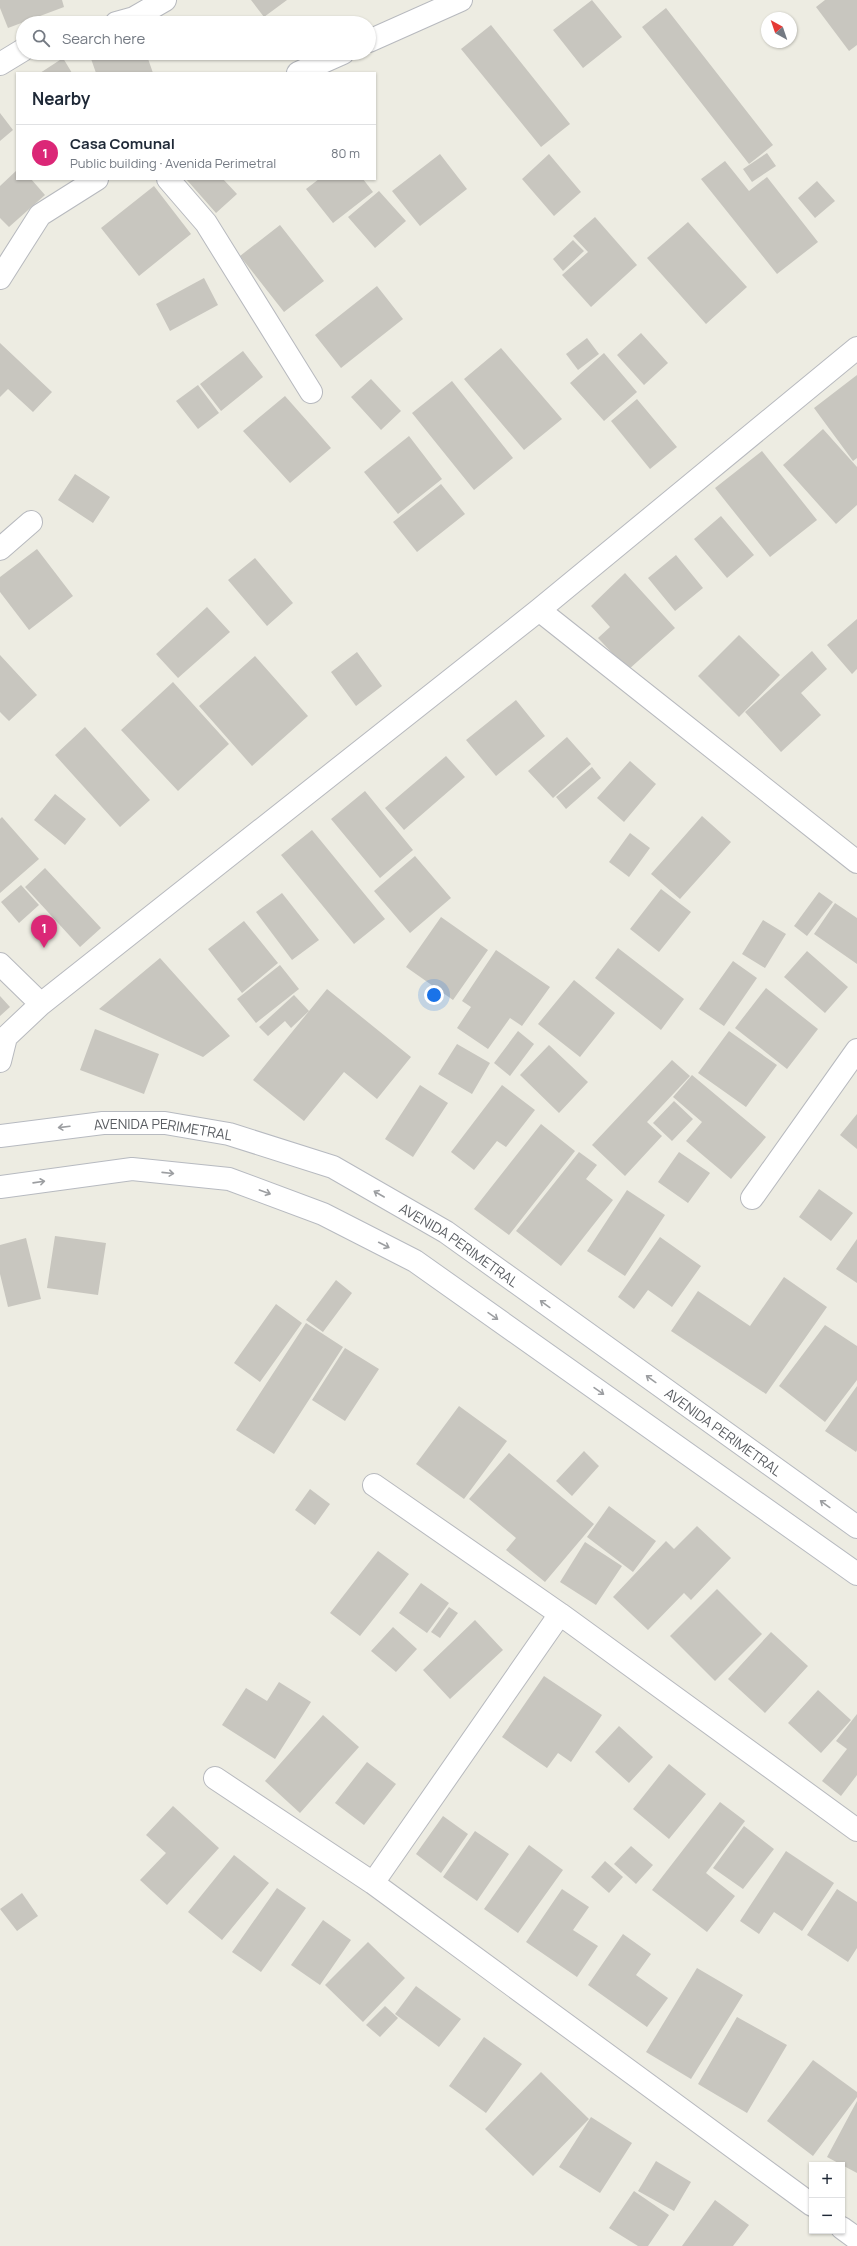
<!DOCTYPE html>
<html lang="en">
<head>
<meta charset="utf-8">
<style>
  :root { --surface:#fff; --page:#f6f6f7; --text:#1f2937; --muted:#747a83; --line:#e0e1e3; --accent:#db2777 }
  body { margin:0; font-family:Manrope,sans-serif; background:var(--page); color:var(--text) }
  .controls { position:absolute; right:12px; bottom:12px; display:grid; overflow:hidden; border-radius:0px; box-shadow:0 1px 3px #0004 }
  .controls button { width:36px; height:36px; display:grid; place-items:center; padding:0; border:0; border-bottom:1px solid var(--line); background:var(--surface); color:var(--text); font:20px sans-serif }
  .compass { position:absolute; left:761px; top:12px; width:36px; height:36px; border-radius:50%; background:var(--surface); box-shadow:0 1px 3px #0004; rotate:320deg }
  .you { position:absolute; left:434px; top:995px; width:14px; height:14px; margin:-10px; border:3px solid #fff; border-radius:50%; background:#1a73e8; box-shadow:0 0 0 6px #1a73e833 }
  .badge { display:grid; place-items:center; width:26px; height:26px; border-radius:50%; background:var(--accent); color:#fff; font-size:13px; font-weight:700 }
  .pin { position:absolute; translate:-50% -33px; filter:drop-shadow(0 1px 2px #0008) }
  .pin::after { content:''; position:absolute; top:21px; width:14px; height:12px; background:inherit; clip-path:polygon(0 0,100% 0,50% 100%) }
  .list { margin:0; padding:0; list-style:none }
  h2 { display:flex; justify-content:space-between; align-items:center; height:52px; margin:0; padding:0 16px; font-size:17px }
  h2 small { font-size:13px; font-weight:400; color:var(--muted) }
  .list li { display:grid; grid-template-columns:26px 1fr auto; gap:12px; align-items:center; box-sizing:border-box; height:56px; padding:0 16px; border-top:1px solid var(--line) }
  .list b { display:block; font-size:15px; white-space:nowrap }
  .list p { margin:0; font-size:13px; white-space:nowrap; color:var(--muted) }
  .list em { font-size:13px; font-style:normal; color:var(--muted) }
  .icon { flex:none; width:22px; height:22px; fill:none; stroke:currentColor; stroke-width:2; stroke-linecap:round; stroke-linejoin:round }
  .map { position:relative; flex:none; width:857px; height:2246px; overflow:hidden }
  .search { position:absolute; background:var(--surface); box-shadow:0 1px 3px #0004; left:16px; top:16px; width:360px; height:44px; display:flex; align-items:center; gap:10px; box-sizing:border-box; padding:0 14px; border-radius:22px; color:var(--muted); font-size:15px }
  .panel { position:absolute; background:var(--surface); box-shadow:0 1px 3px #0004; left:16px; top:72px; width:360px; height:108px; border-radius:0px }
  .map>svg:first-child { display:block }
  .building { fill:#c8c6bf }
  .lines { fill:none; stroke-linecap:round; stroke-linejoin:round }
  .street-casing { stroke:#b7b9be; stroke-width:24 }
  .secondary-casing { stroke:#b7bac0; stroke-width:24 }
  .street { stroke:#fff; stroke-width:22 }
  .secondary { stroke:#fff; stroke-width:22 }
  .oneway { stroke:#9c9ea1 }
  .labels { text-anchor:middle; dominant-baseline:central; stroke-width:3; stroke-linejoin:round; paint-order:stroke }
  .street-label { font-size:14px; fill:#5a5d62; stroke:#fff }
</style>
</head>
<body>
<div class="map">
<svg width="857" height="2246" viewBox="0 0 857 2246">
  <rect width="100%" height="100%" fill="#edece2"/>
  <!-- building -->
  <path class="building" d="M0 0H62L64 7 8 28 0 8Z
    M251 0H287L264 17Z
    M592 0 622 37 583 68 553 30Z
    M825 0H857V45L849 51 816 7Z
    M666 8 773 145 749 164 642 27Z
    M491 25 570 124 541 147 461 49Z
    M89 53H146L153 73H96Z
    M63 58 72 73H40Z
    M0 113 13 130 0 141Z
    M767 153 776 166 752 182 743 169Z
    M440 154 467 189 420 226 392 191Z
    M549 154 581 192 554 216 522 179Z
    M725 161 749 191 767 177 818 242 777 274 701 179Z
    M17 170V179H31L45 195 9 227 0 218V186Z
    M186 179H223L237 194 216 213Z
    M319 179H363L373 192 333 223 306 189Z
    M817 181 835 201 815 218 798 198Z
    M154 186 191 234 139 276 101 228Z
    M379 191 406 221 375 248 348 217Z
    M595 217 637 265 591 307 562 275 588 252 573 236Z
    M688 222 747 287 706 324 647 258Z
    M280 225 324 281 284 312 240 256Z
    M573 240 584 251 563 271 553 259Z
    M204 278 218 305 170 331 156 304Z
    M377 286 403 319 341 368 315 335Z
    M641 333 668 363 644 385 617 355Z
    M587 338 599 354 578 370 566 354Z
    M0 343 52 392 33 412 8 389 0 397Z
    M501 348 562 419 524 450 464 379Z
    M243 351 263 377 221 411 200 384Z
    M604 353 637 392 604 421 570 383Z
    M857 375V458L853 461 814 408Z
    M371 379 401 411 381 430 351 397Z
    M452 381 513 458 474 490 412 413Z
    M198 385 219 413 198 429 176 401Z
    M285 396 331 448 290 483 243 431Z
    M637 399 677 447 650 469 611 421Z
    M823 429 857 467V505L836 524 783 465Z
    M409 436 442 479 398 514 364 472Z
    M762 451 817 520 770 557 715 488Z
    M75 474 110 497 93 523 58 500Z
    M441 484 465 514 417 552 393 522Z
    M721 516 754 555 727 578 694 539Z
    M37 549 73 596 29 630 0 592V577Z
    M676 555 703 588 675 611 648 578Z
    M255 558 293 603 267 626 228 580Z
    M625 573 675 628 628 670 598 638 610 627 591 606Z
    M207 607 230 632 178 678 156 654Z
    M857 619V669L852 674 827 645Z
    M739 635 780 675 739 717 698 676Z
    M812 651 827 669 801 693 821 715 781 752 745 712Z
    M357 652 382 686 356 706 331 672Z
    M0 655 37 695 9 721 0 712Z
    M255 656 308 716 252 766 199 706Z
    M173 682 229 744 178 791 121 730Z
    M516 700 545 736 496 776 466 740Z
    M85 727 150 800 120 827 55 755Z
    M567 737 591 764 553 798 528 771Z
    M446 756 465 777 404 830 385 808Z
    M630 761 656 784 624 822 597 798Z
    M592 767 601 778 566 809 556 797Z
    M365 791 413 850 380 878 331 819Z
    M55 794 86 819 65 845 34 820Z
    M702 816 731 842 680 899 651 874Z
    M2 817 39 859 0 893V819Z
    M312 830 385 919 354 944 281 855Z
    M630 833 650 848 629 877 609 862Z
    M415 856 451 898 410 933 374 891Z
    M45 868 101 928 80 947 25 887Z
    M21 885 39 905 19 923 1 902Z
    M661 889 691 912 659 952 630 929Z
    M819 892 833 902 807 936 794 926Z
    M282 893 319 940 292 960 256 912Z
    M835 903 857 918V964L814 934Z
    M441 917 488 950 453 1000 406 967Z
    M763 920 786 934 765 968 742 954Z
    M244 921 278 963 242 993 208 949Z
    M618 948 684 999 661 1030 595 978Z
    M496 950 550 987 522 1026 510 1018 488 1049 457 1028 471 1007 462 1001Z
    M807 951 848 987 825 1013 784 977Z
    M160 958 230 1036 203 1057 99 1009Z
    M733 961 757 978 724 1026 699 1009Z
    M280 965 299 989 256 1023 237 999Z
    M574 980 615 1013 580 1057 538 1024Z
    M766 988 818 1029 787 1069 735 1028Z
    M327 989 411 1057 377 1099 344 1072 304 1121 253 1080Z
    M294 995 309 1011 291 1028 285 1021 268 1036 259 1027Z
    M0 996 10 1007 0 1016Z
    M95 1029 159 1054 144 1094 80 1070Z
    M518 1031 534 1044 510 1076 494 1063Z
    M729 1031 777 1065 746 1107 698 1073Z
    M457 1044 490 1063 472 1094 438 1074Z
    M549 1045 588 1082 559 1113 520 1075Z
    M672 1060 690 1076 647 1122 662 1136 625 1176 592 1145Z
    M692 1075 766 1137 731 1179 686 1141 702 1122 673 1097Z
    M420 1085 448 1103 413 1157 385 1139Z
    M502 1085 535 1110 506 1147 497 1141 474 1170 451 1152Z
    M674 1101 693 1119 672 1141 653 1123Z
    M857 1114V1149L840 1135Z
    M541 1124 575 1151 509 1235 474 1209Z
    M579 1152 597 1165 586 1179 613 1200 561 1266 516 1231Z
    M679 1152 710 1173 688 1203 658 1182Z
    M819 1189 853 1213 831 1241 799 1217Z
    M627 1190 665 1215 625 1276 587 1251Z
    M55 1236 106 1243 98 1295 47 1288Z
    M660 1237 701 1266 672 1307 648 1290 634 1309 618 1297Z
    M26 1238 41 1299 8 1307 0 1274V1245Z
    M857 1239V1283L836 1269Z
    M784 1277 827 1307 766 1394 671 1331 698 1291 750 1326Z
    M336 1280 352 1293 323 1332 306 1320Z
    M276 1304 302 1323 260 1382 234 1363Z
    M306 1323 343 1347 274 1454 236 1430Z
    M825 1325 857 1346V1380L825 1422 779 1386Z
    M345 1348 379 1369 345 1421 312 1400Z
    M857 1386V1450L856 1452 825 1431Z
    M459 1406 507 1441 464 1499 416 1464Z
    M584 1451 599 1466 572 1496 556 1481Z
    M509 1453 594 1524 545 1582 506 1550 516 1538 469 1499Z
    M310 1489 330 1504 315 1525 295 1510Z
    M609 1506 656 1541 633 1572 587 1537Z
    M697 1526 731 1558 691 1600 684 1593 648 1630 613 1597 666 1541 674 1549Z
    M585 1542 622 1566 596 1605 560 1582Z
    M378 1551 409 1574 360 1636 330 1613Z
    M421 1583 449 1603 427 1633 399 1613Z
    M717 1589 762 1634 715 1681 670 1636Z
    M449 1607 458 1613 440 1638 431 1632Z
    M475 1620 503 1650 450 1699 423 1670Z
    M393 1627 417 1649 396 1672 371 1651Z
    M771 1632 808 1666 765 1713 728 1679Z
    M544 1676 602 1715 571 1762 558 1753 547 1768 502 1737Z
    M279 1682 311 1702 275 1759 222 1725 246 1688 267 1701Z
    M818 1690 851 1720 821 1753 788 1723Z
    M857 1714V1775L841 1796 822 1781 847 1749 836 1741Z
    M323 1715 359 1747 300 1813 265 1781Z
    M619 1726 653 1757 629 1783 595 1752Z
    M367 1762 396 1784 364 1825 335 1803Z
    M669 1764 706 1794 669 1839 633 1809Z
    M720 1802 745 1821 706 1873 735 1896 707 1932 652 1890Z
    M173 1806 219 1848 167 1905 140 1880 166 1853 146 1835Z
    M443 1816 468 1834 441 1873 416 1854Z
    M744 1826 774 1849 743 1889 713 1868Z
    M475 1831 509 1854 477 1901 443 1877Z
    M529 1845 563 1870 518 1933 484 1909Z
    M631 1846 653 1865 636 1884 614 1864Z
    M786 1851 834 1883 802 1931 774 1912 759 1934 740 1921Z
    M234 1855 269 1883 222 1940 188 1912Z
    M605 1861 623 1877 609 1893 591 1877Z
    M277 1888 306 1908 261 1972 232 1952Z
    M562 1889 589 1907 573 1930 598 1946 577 1977 526 1942Z
    M837 1889 857 1902V1948L848 1962 807 1935Z
    M22 1893 38 1916 17 1931 0 1909Z
    M323 1920 351 1940 320 1985 291 1965Z
    M623 1934 651 1954 636 1975 668 1998 647 2027 588 1985Z
    M368 1942 405 1978 363 2022 325 1985Z
    M697 1968 743 1995 691 2079 646 2052Z
    M416 1986 461 2019 439 2047 395 2014Z
    M385 2006 398 2018 380 2037 366 2025Z
    M737 2017 787 2045 747 2113 698 2084Z
    M484 2037 522 2064 486 2113 449 2086Z
    M813 2060 857 2092V2097L813 2156 767 2121Z
    M541 2072 589 2119 533 2176 485 2129Z
    M857 2101V2173L827 2157Z
    M591 2117 632 2143 600 2193 559 2167Z
    M656 2161 691 2182 674 2211 638 2191Z
    M634 2191 669 2215 648 2246H638L609 2228Z
    M715 2200 749 2225 733 2246H682Z"/>
  <g class="lines">
    <!-- street casing -->
    <g class="street-casing">
      <path id="street" d="M116 23 134 18 165 0
        M369 41 461 0
        M0 64 23 50
        M298 73 343 53
        M168 179 206 223 311 392
        M0 278 40 215 97 179
        M0 549 31 522
        M539 610 857 862
        M0 964 41 1004
        M0 1061 6 1037 41 1004 539 610 857 348
        M752 1198 857 1050
        M374 1485 560 1614 857 1830
        M215 1778 373 1883 812 2205
        M373 1883 560 1614
        M842 2228 857 2239"/>
    </g>
    <!-- secondary casing -->
    <g class="secondary-casing">
      <g id="secondary">
        <path id="s1" d="M0 1136 103 1123H165L229 1134 333 1167 446 1232 857 1527"/>
        <path d="M0 1187 132 1169 229 1179 323 1214 415 1261 857 1574"/>
      </g>
    </g>
    <!-- street -->
    <use href="#street" class="street"/>
    <!-- secondary -->
    <use href="#secondary" class="secondary"/>
  </g>
  <!-- one-way arrows -->
  <defs><path id="oneway-shaft" d="M-6 0H5M1.5-3L5.5 0L1.5 3" fill="none" stroke-width="1.6" stroke-linecap="round" stroke-linejoin="round"/></defs>
  <g class="oneway">
    <use href="#oneway-shaft" transform="translate(64 1127) rotate(173)"/>
    <use href="#oneway-shaft" transform="translate(168 1173) rotate(6)"/>
    <use href="#oneway-shaft" transform="translate(39 1182) rotate(-8)"/>
    <use href="#oneway-shaft" transform="translate(265 1192) rotate(20)"/>
    <use href="#oneway-shaft" transform="translate(379 1194) rotate(-150)"/>
    <use href="#oneway-shaft" transform="translate(384 1245) rotate(27)"/>
    <use href="#oneway-shaft" transform="translate(545 1304) rotate(-144)"/>
    <use href="#oneway-shaft" transform="translate(493 1316) rotate(35)"/>
    <use href="#oneway-shaft" transform="translate(651 1379) rotate(-144)"/>
    <use href="#oneway-shaft" transform="translate(599 1391) rotate(35)"/>
    <use href="#oneway-shaft" transform="translate(825 1504) rotate(-144)"/>
  </g>
  <g class="labels">
    <!-- street labels -->
    <g class="street-label">
      <text stroke="none"><textPath href="#s1" startOffset="164">AVENIDA PERIMETRAL</textPath></text>
      <text stroke="none"><textPath href="#s1" startOffset="488">AVENIDA PERIMETRAL</textPath></text>
      <text stroke="none"><textPath href="#s1" startOffset="812">AVENIDA PERIMETRAL</textPath></text>
    </g>
  </g>
</svg>
<div class="controls">
<button>+</button>
<button>−</button>
</div>
<svg class="compass" viewBox="-18 -18 36 36"><path d="M0-13l5 13h-10z" fill="#e53935"/><path d="M0 13l5-13h-10z" fill="#747a83"/></svg>
<div class="you"></div>
<div class="pin badge" style="left:44px;top:948px">1</div>
<div class="search"><svg class="icon" aria-label="search" viewBox="0 0 24 24"><circle cx="10" cy="10" r="6"/><path d="M15 15l6 6"/></svg>Search here</div>
<section class="panel">
<h2>Nearby<small></small></h2>
<ul class="list">
<li><span class="badge">1</span><div><b>Casa Comunal</b><p>Public building · Avenida Perimetral</p></div><em>80 m</em></li>
</ul>
</section>
</div>
</body>
</html>
